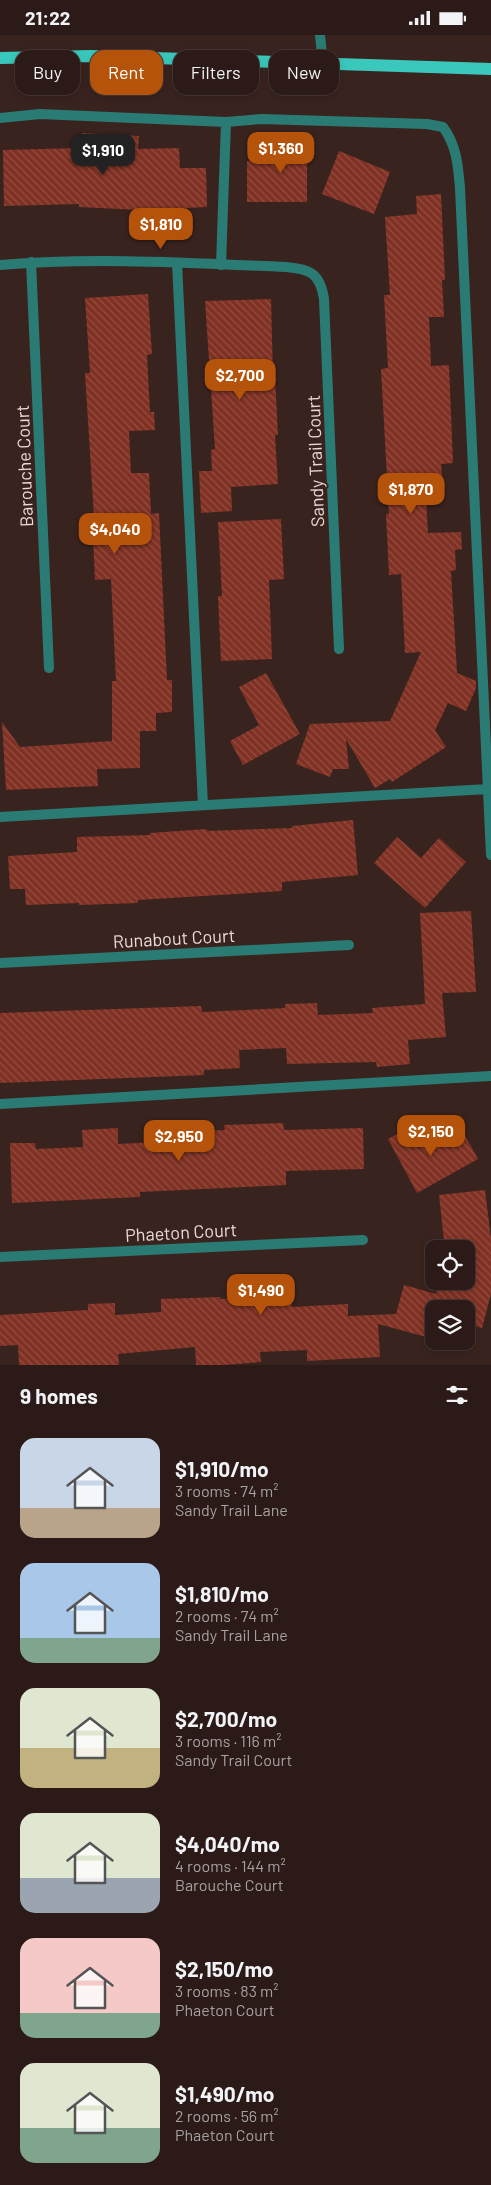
<!DOCTYPE html>
<html lang="en">
<head>
<meta charset="utf-8">
<style>
	:root { --surface:#2b1a17; --page:#372724; --text:#f1f3f6; --muted:#a6a1a1; --line:#473836; --accent:#b45309 }
	body { margin:0; font-family:Barlow,sans-serif; background:var(--page); color:var(--text); height:100vh; display:flex; flex-direction:column; font-size:19px; white-space:nowrap }
	* { box-sizing:border-box; margin:0 }
	p { font-size:16px; color:var(--muted) }
	.icon { flex:none; width:28px; height:28px; fill:none; stroke:currentColor; stroke-width:2; stroke-linecap:round; stroke-linejoin:round }
	.map { position:relative; height:1330px; overflow:hidden }
	.panel { display:flex; flex-direction:column; background:var(--surface); flex:1 }
	.panel>* { flex:none }
	.banner { position:absolute; left:15px; top:15px; width:461px; height:45px; display:flex; gap:10px }
	.tools { position:absolute; left:425px; top:1205px; display:grid; gap:10px }
	.tools a { display:grid; place-items:center; width:50px; height:50px; border-radius:10px; background:var(--surface); box-shadow:0 2px 8px #0003,0 0 0 1px var(--line); font-size:25px }
	.price { position:absolute; translate:-50% -42px; padding:0 11px; border-radius:10px; background:var(--accent); color:#fff; font-size:16px; line-height:32px; filter:drop-shadow(0 1px 2px #0008) }
	.price::after { content:''; position:absolute; left:50%; top:30px; width:15px; height:11px; margin-left:-8px; background:inherit; clip-path:polygon(0 0,100% 0,50% 100%) }
	.price.current { background:#222; color:#fff }
	ul { padding:0; list-style:none }
	li { display:flex; align-items:center; gap:15px; height:125px; padding:0 20px }
	li span { display:grid; place-items:center; flex:none; width:140px; height:100px; border-radius:15px; color:#555 }
	li>.icon { margin-inline-start:auto }
	span .icon { width:60px; height:60px; fill:#fffc; stroke-width:1 }
	li b { font-size:21px }
	h2 { display:flex; justify-content:space-between; align-items:center; height:60px; padding:0 20px; font-size:21px }
	.chip { padding:0 18px; border-radius:15px; background:var(--surface); box-shadow:0 2px 8px #0003,0 0 0 1px var(--line); font-size:18px; line-height:45px }
	.chip.current { background:var(--accent); color:#fff }
	.status { display:flex; justify-content:space-between; align-items:center; height:35px; padding:0 25px; background:var(--surface); direction:ltr }
	.status svg { height:14px; fill:currentColor }
	.map>svg:first-child { display:block }
</style>
</head>
<body>
<div class="status"><b>21:22</b><svg viewBox="0 0 49 12"><path d="M0 12V9h3v3zM5 12V6h3v6zM10 12V3h3v9zM15 12V0h3v12zM26 1h20v11H26zM47 4h2v5h-2z"/></svg></div>
<div class="map">
<svg width="491" height="1330" viewBox="0 0 491 1330">
	<defs>
		<pattern id="building-back-hatch" width="6" height="6" patternUnits="userSpaceOnUse" patternTransform="scale(1.25)"><rect width="6" height="6" fill="#803123"/><path d="M-1 5l2 2M0 0l6 6M5-1l2 2" fill="none" stroke="#924e42"/></pattern>
	</defs>
	<rect width="100%" height="100%" fill="#39231f"/>
	<path fill="url(#building-back-hatch)" d="M82 98 139 101 138 114 179 113 180 133H206L207 172 141 175 79 172V169L4 171 3 115 82 113Z
		M280 101H307V167H247V126H280Z
		M339 116 390 137 374 179 322 159Z
		M441 159 445 245H442L444 282H429L431 331 449 330 453 428 441 429 444 463 426 464 428 498 461 497 462 514 455 515 456 535 451 536 457 638 476 646V653L466 676 448 668 435 695 446 712 392 747 390 744 375 753 346 704 349 734H333L330 742 296 729 310 689 390 686 421 617 405 618 401 539 389 540 386 479H389L381 334 388 333 384 260H390L385 182 417 179 416 161Z
		M148 259 152 319 147 320 150 377H154L155 395 129 396 131 438H149L151 479 159 478 167 645H172V677L156 678V696H140V733L97 734 98 751 6 755 2 687 20 712 112 706V646H116L111 544 95 545 92 482H94L85 338H90L85 263Z
		M271 264 273 341H275L278 400H275L278 449 231 452 232 476 201 478 199 436H212L211 415 215 414 205 266Z
		M281 484 284 544 269 545 272 624 221 626 218 561H222L218 487Z
		M266 638 300 699 243 730 230 706 259 690 239 652Z
		M353 785 358 840 282 847V856L138 865V868L79 870V868L26 870 25 854H10L8 821 77 817V802L150 800V798L207 794V796L292 793V791Z
		M397 802 421 823 439 803 466 827 425 873 374 828Z
		M471 876 476 957 442 958 446 1002 408 1005 410 1029 377 1032 376 1027 287 1029 286 1013 239 1015 240 1033 204 1035V1040L0 1048V978L201 971 202 977 285 973V969L317 968 318 980 373 978 372 973 425 969 420 878Z
		M283 1088 284 1095 363 1093 364 1134 286 1136V1150L140 1157V1162L12 1168 10 1108H35L36 1114 83 1112 82 1095 118 1093V1109L158 1107V1098L225 1095 224 1090Z
		M416 1089 430 1115 463 1097 478 1124 417 1158 388 1104Z
		M485 1155 491 1204V1259L482 1293 466 1289V1274H434V1304L378 1289 380 1322 307 1326V1315L260 1317 261 1327 223 1330H196L195 1312 118 1319 119 1330H19L18 1310 0 1311V1280L88 1275V1269L115 1268V1280L161 1277V1264L220 1262V1264L292 1260V1272L348 1269V1281L396 1279 404 1250 436 1259 440 1246 466 1251V1214H445L439 1160Z"/>
	<g fill="none" stroke-linecap="round" stroke-linejoin="round">
		<path stroke="#2b7b75" stroke-width="10" d="M0 83 40 79 226 87
			M177 228 203 770
			M221 230 226 87 261 84 427 89 443 92C457 111 458 131 460 153L491 820
			M0 782 488 754
			M0 1069 491 1041"/>
		<path stroke="#2b7b75" stroke-width="10" d="M320 0 323 30
			M31 227 49 633
			M0 230C95 222 191 228 286 232 310 234 320 238 324 264L339 614
			M0 928 349 910
			M0 1222 363 1205"/>
		<path stroke="#3bc8bc" stroke-width="12" d="M0 23 91 21 491 34"/>
	</g>
	<g text-anchor="middle" dominant-baseline="central" stroke-width="4" stroke-linejoin="round" paint-order="stroke">
		<g font-size="18" fill="#eadad7" stroke="#39231f">
			<text transform="translate(315 426) rotate(-92)">Sandy Trail Court</text>
			<text transform="translate(24 431) rotate(-92)">Barouche Court</text>
			<text transform="translate(174 903) rotate(-3)">Runabout Court</text>
			<text transform="translate(181 1197) rotate(-3)">Phaeton Court</text>
		</g>
	</g>
</svg>
<div class="tools">
<a><svg class="icon" aria-label="locate" viewBox="0 0 24 24"><circle cx="12" cy="12" r="6"/><path d="M12 2v4M12 18v4M2 12h4M18 12h4"/></svg></a>
<a><svg class="icon" aria-label="layers" viewBox="0 0 24 24"><path d="M12 4l9 5-9 5-9-5zM3 14l9 5 9-5"/></svg></a>
</div>
<b class="price" style="left:281px;top:139px">$1,360</b>
<b class="price current" style="left:103px;top:141px">$1,910</b>
<b class="price" style="left:161px;top:215px">$1,810</b>
<b class="price" style="left:240px;top:366px">$2,700</b>
<b class="price" style="left:411px;top:480px">$1,870</b>
<b class="price" style="left:115px;top:520px">$4,040</b>
<b class="price" style="left:431px;top:1122px">$2,150</b>
<b class="price" style="left:179px;top:1127px">$2,950</b>
<b class="price" style="left:261px;top:1281px">$1,490</b>
<div class="banner">
<a class="chip">Buy</a>
<a class="chip current">Rent</a>
<a class="chip">Filters</a>
<a class="chip">New</a>
</div>
</div>
<section class="panel">
<h2>9 homes<svg class="icon" aria-label="filters" viewBox="0 0 24 24"><path d="M4 7h16M4 17h16"/><circle cx="9" cy="7" r="2"/><circle cx="15" cy="17" r="2"/></svg></h2>
<ul>
<li><span style="background:linear-gradient(#c9d6e8 70%,#b9a48a 0)"><svg class="icon" aria-label="home" viewBox="0 0 24 24"><path d="M3 11l9-7 9 7M6 9v11h12V9"/></svg></span><div><b>$1,910/mo</b><p>3 rooms · 74 m²</p><p>Sandy Trail Lane</p></div></li>
<li><span style="background:linear-gradient(#a9c7e8 75%,#7fa58c 0)"><svg class="icon" aria-label="home" viewBox="0 0 24 24"><path d="M3 11l9-7 9 7M6 9v11h12V9"/></svg></span><div><b>$1,810/mo</b><p>2 rooms · 74 m²</p><p>Sandy Trail Lane</p></div></li>
<li><span style="background:linear-gradient(#dfe7d0 60%,#c2b280 0)"><svg class="icon" aria-label="home" viewBox="0 0 24 24"><path d="M3 11l9-7 9 7M6 9v11h12V9"/></svg></span><div><b>$2,700/mo</b><p>3 rooms · 116 m²</p><p>Sandy Trail Court</p></div></li>
<li><span style="background:linear-gradient(#dfe7d0 65%,#9aa5b1 0)"><svg class="icon" aria-label="home" viewBox="0 0 24 24"><path d="M3 11l9-7 9 7M6 9v11h12V9"/></svg></span><div><b>$4,040/mo</b><p>4 rooms · 144 m²</p><p>Barouche Court</p></div></li>
<li><span style="background:linear-gradient(#f6c9c9 75%,#7fa58c 0)"><svg class="icon" aria-label="home" viewBox="0 0 24 24"><path d="M3 11l9-7 9 7M6 9v11h12V9"/></svg></span><div><b>$2,150/mo</b><p>3 rooms · 83 m²</p><p>Phaeton Court</p></div></li>
<li><span style="background:linear-gradient(#dfe7d0 65%,#7fa58c 0)"><svg class="icon" aria-label="home" viewBox="0 0 24 24"><path d="M3 11l9-7 9 7M6 9v11h12V9"/></svg></span><div><b>$1,490/mo</b><p>2 rooms · 56 m²</p><p>Phaeton Court</p></div></li>
</ul>
</section>
</body>
</html>
